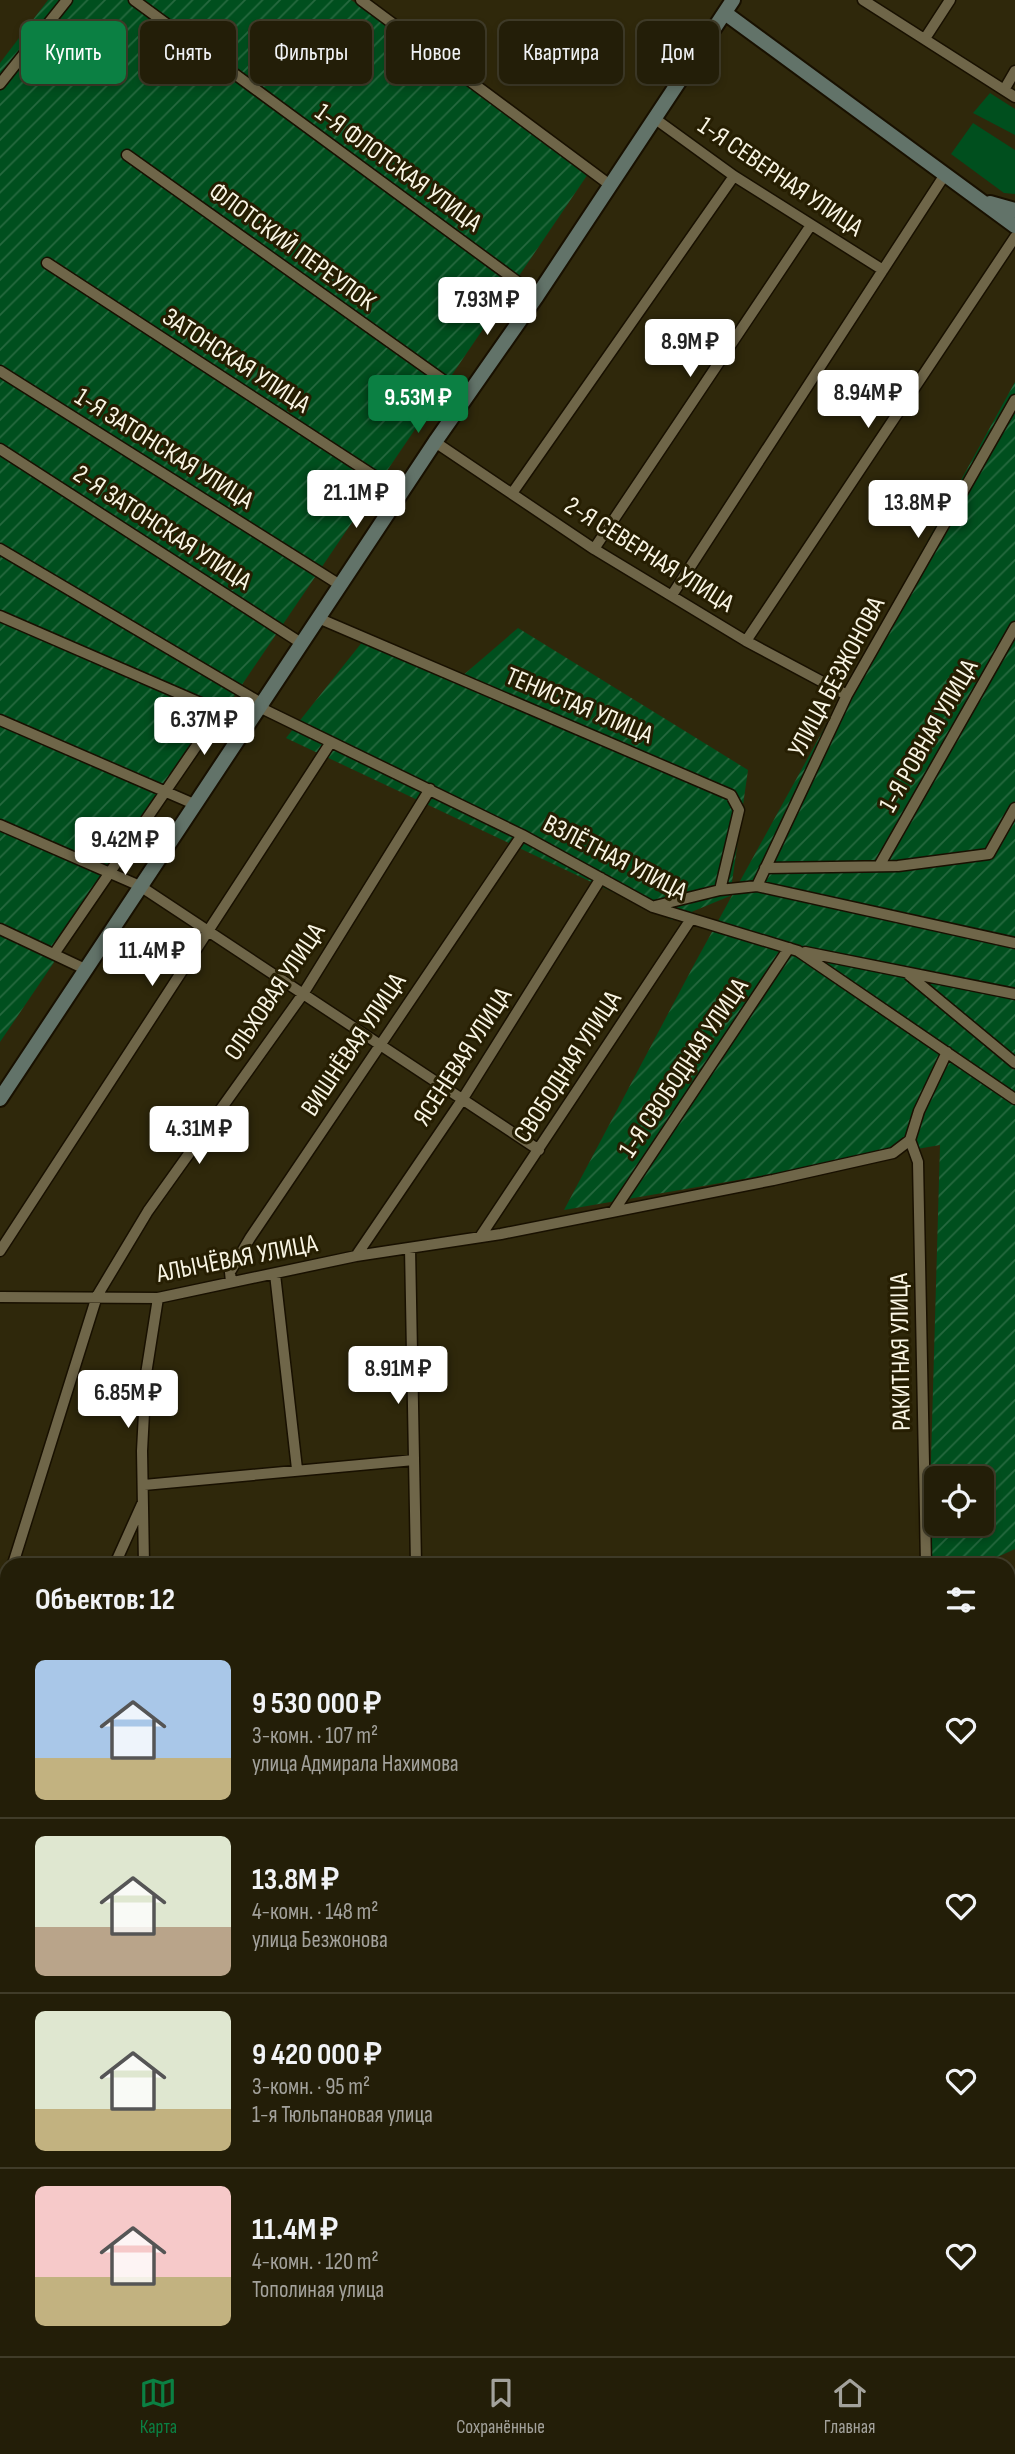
<!DOCTYPE html>
<html lang="ru">
<head>
<meta charset="utf-8">
<style>
	:root { --surface:#231e08; --page:#2f2b16; --text:#f1f3f6; --muted:#a3a29c; --line:#403c29; --accent:#0b8043 }
	body { margin:0; font-family:"Sofia Sans Condensed",sans-serif; background:var(--page); color:var(--text); height:100vh; display:flex; flex-direction:column; font-size:26px; white-space:nowrap }
	* { box-sizing:border-box; margin:0 }
	p { font-size:23px; color:var(--muted) }
	.icon { flex:none; width:38px; height:38px; fill:none; stroke:currentColor; stroke-width:2; stroke-linecap:round; stroke-linejoin:round }
	.map { position:relative; flex:1; overflow:hidden }
	.panel { position:absolute; left:0px; top:1558px; width:1015px; height:800px; display:flex; flex-direction:column; background:var(--surface); border-radius:21px 21px 0 0; box-shadow:0 4px 10px #0003,0 0 0 2px var(--line) }
	.panel>* { flex:none }
	.guide { position:absolute; left:21px; top:21px; width:973px; height:63px; display:flex; gap:14px }
	.fabs { position:absolute; left:924px; top:1466px; display:grid; gap:14px }
	.fabs a { display:grid; place-items:center; width:70px; height:70px; border-radius:10px; background:var(--surface); box-shadow:0 4px 10px #0003,0 0 0 2px var(--line); font-size:35px }
	.price { position:absolute; translate:-50% -60px; padding:0 16px; border-radius:7px; background:#fff; color:#222; font-size:23px; line-height:46px; filter:drop-shadow(0 2px 4px #0008) }
	.price::after { content:''; position:absolute; left:50%; top:42px; width:21px; height:16px; margin-left:-10px; background:inherit; clip-path:polygon(0 0,100% 0,50% 100%) }
	.price.on { background:var(--accent); color:#fff }
	ul { padding:0; list-style:none }
	li { display:flex; align-items:center; gap:21px; height:175px; padding:0 35px }
	li+li { border-top:2px solid var(--line) }
	li span { display:grid; place-items:center; flex:none; width:196px; height:140px; border-radius:10px; color:#555 }
	li>.icon { margin-inline-start:auto }
	span .icon { width:84px; height:84px; fill:#fffc; stroke-width:1 }
	li b { font-size:30px }
	h2 { display:flex; justify-content:space-between; align-items:center; height:84px; padding:0 35px; font-size:30px }
	.tag { padding:0 24px; border-radius:10px; background:var(--surface); box-shadow:0 4px 10px #0003,0 0 0 2px var(--line); font-size:24px; line-height:63px }
	.tag.on { background:var(--accent); color:#fff }
	.menu { display:flex; justify-content:space-around; align-items:center; height:98px; border-top:2px solid var(--line); background:var(--surface); font-size:19px; color:var(--muted) }
	.menu a { display:grid; justify-items:center; gap:4px }
	.menu .on { color:var(--accent) }
	.map>svg:first-child { display:block }
</style>
</head>
<body>
<div class="map">
<svg width="1015" height="2356" viewBox="0 0 1015 2356">
	<defs>
		<pattern id="grass-tufts" width="24" height="20" patternUnits="userSpaceOnUse" patternTransform="scale(1.75)"><rect width="24" height="20" fill="#004f1e"/><path d="M3 7l-1-3M5 7V3M7 7l1-3M15 17l-1-3M17 17v-4M19 17l1-3" fill="none" stroke="#26693f"/></pattern>
		<pattern id="garden-furrows" width="10" height="10" patternUnits="userSpaceOnUse" patternTransform="scale(1.75)"><rect width="10" height="10" fill="#004f1e"/><path d="M-1 1l2-2M0 10L10 0M9 11l2-2" fill="none" stroke="#26693f"/></pattern>
	</defs>
	<rect width="100%" height="100%" fill="#2f280b"/>
	<path fill="url(#grass-tufts)" d="M1015 1574V2147L1008 2144V1578Z"/>
	<path fill="#004f1e" d="M990 93 1015 109V135L973 113Z
		M973 123 1015 150V194L1004 193 951 154Z"/>
	<path fill="url(#garden-furrows)" fill-rule="evenodd" d="M48 0H351L417 43 588 174 0 1042V63Z
		M1015 382V1549L982 1564H928L940 1145 564 1210 696 961ZM936 1479H982V1524H936Z
		M518 628 748 770 730 896 672 920 286 738 363 641 454 683Z"/>
	<g fill="none" stroke-linecap="round" stroke-linejoin="round">
		<g stroke="#181000" stroke-width="13">
			<path id="street" d="M134 0 537 296
				M361 0 610 185
				M863 0 1015 97
				M926 37 950 0
				M0 84 67 0
				M1004 90 1015 71
				M654 118 734 176 883 270
				M127 155 467 397
				M47 263 402 494
				M0 371 340 585
				M435 442 594 549 746 641 847 695
				M0 449 301 643
				M513 492 734 176
				M0 549 261 703
				M594 549 811 225
				M672 595 944 176
				M0 616 210 707 215 719 54 954
				M318 618 731 795 739 810 720 890
				M746 641 1015 237
				M259 707 522 835 653 907 798 951 1015 1099
				M0 720 194 804
				M0 825 140 886 539 1150
				M879 866 1015 627
				M765 868 898 866 989 854 1015 808
				M757 886 1015 943
				M655 906 720 890 757 886 847 695 1015 400
				M0 929 85 969
				M805 952 1015 994
				M909 975 1015 1063
				M910 1140 918 1162 926 1564
				M613 1212 789 948
				M480 1237 691 919
				M410 1248 416 1564
				M0 1251 331 742
				M356 1256 462 1100 601 878
				M275 1274 297 1469
				M231 1282 230 1272 250 1238 522 835
				M0 1297 158 1298 356 1256 501 1234 773 1180 893 1153 910 1140 919 1111 947 1052
				M144 1485 414 1460
				M13 1564 97 1296 148 1211 303 994 430 789
				M115 1564 142 1504
				M144 1564 142 1451 146 1374 158 1298
				M0 1605 7 1583
				M0 1750 7 1751
				M0 1936 7 1914
				M0 2101 7 2100
				M1008 2156 1015 2159
				M0 2173H7
				M1010 2242 1015 2256
				M0 2295H7
				M567 2350 568 2356
				M650 2350V2356
				M733 2350V2356
				M813 2350 814 2356
				M878 2350 879 2356
				M929 2350V2356
				M941 2350 945 2356
				M276 2356V2350"/>
		</g>
		<g stroke="#181000" stroke-width="18">
			<path id="secondary" d="M725 13 1015 226
				M990 203 1015 210
				M0 1099 435 442 537 296 733 0"/>
		</g>
		<use href="#street" stroke="#6f6649" stroke-width="10"/>
		<use href="#secondary" stroke="#627369" stroke-width="14"/>
	</g>
	<g text-anchor="middle" dominant-baseline="central" stroke-width="6" stroke-linejoin="round" paint-order="stroke">
		<g font-size="26" fill="#f9f5e4" stroke="#261e02">
			<text transform="translate(398 168) rotate(36)">1-Я ФЛОТСКАЯ УЛИЦА</text>
			<text transform="translate(780 177) rotate(34)">1-Я СЕВЕРНАЯ УЛИЦА</text>
			<text transform="translate(292 247) rotate(36)">ФЛОТСКИЙ ПЕРЕУЛОК</text>
			<text transform="translate(236 361) rotate(33)">ЗАТОНСКАЯ УЛИЦА</text>
			<text transform="translate(164 449) rotate(32)">1-Я ЗАТОНСКАЯ УЛИЦА</text>
			<text transform="translate(162 528) rotate(33)">2-Я ЗАТОНСКАЯ УЛИЦА</text>
			<text transform="translate(649 555) rotate(32)">2-Я СЕВЕРНАЯ УЛИЦА</text>
			<text transform="translate(837 677) rotate(-62)">УЛИЦА БЕЗЖОНОВА</text>
			<text transform="translate(579 706) rotate(23)">ТЕНИСТАЯ УЛИЦА</text>
			<text transform="translate(929 736) rotate(-60)">1-Я РОВНАЯ УЛИЦА</text>
			<text transform="translate(615 858) rotate(27)">ВЗЛЁТНАЯ УЛИЦА</text>
			<text transform="translate(275 992) rotate(-56)">ОЛЬХОВАЯ УЛИЦА</text>
			<text transform="translate(354 1045) rotate(-56)">ВИШНЁВАЯ УЛИЦА</text>
			<text transform="translate(463 1057) rotate(-57)">ЯСЕНЕВАЯ УЛИЦА</text>
			<text transform="translate(568 1067) rotate(-57)">СВОБОДНАЯ УЛИЦА</text>
			<text transform="translate(684 1068) rotate(-56)">1-Я СВОБОДНАЯ УЛИЦА</text>
			<text transform="translate(237 1259) rotate(-11)">АЛЫЧЁВАЯ УЛИЦА</text>
			<text transform="translate(901 1352) rotate(-91)">РАКИТНАЯ УЛИЦА</text>
		</g>
	</g>
</svg>
<div class="fabs">
<a><svg class="icon" aria-label="locate" viewBox="0 0 24 24"><circle cx="12" cy="12" r="6"/><path d="M12 2v4M12 18v4M2 12h4M18 12h4"/></svg></a>
</div>
<b class="price" style="left:487px;top:337px">7.93M ₽</b>
<b class="price" style="left:690px;top:379px">8.9M ₽</b>
<b class="price" style="left:868px;top:430px">8.94M ₽</b>
<b class="price on" style="left:418px;top:435px">9.53M ₽</b>
<b class="price" style="left:356px;top:530px">21.1M ₽</b>
<b class="price" style="left:918px;top:540px">13.8M ₽</b>
<b class="price" style="left:204px;top:757px">6.37M ₽</b>
<b class="price" style="left:125px;top:877px">9.42M ₽</b>
<b class="price" style="left:152px;top:988px">11.4M ₽</b>
<b class="price" style="left:199px;top:1166px">4.31M ₽</b>
<b class="price" style="left:398px;top:1406px">8.91M ₽</b>
<b class="price" style="left:128px;top:1430px">6.85M ₽</b>
<div class="guide">
<a class="tag on">Купить</a>
<a class="tag">Снять</a>
<a class="tag">Фильтры</a>
<a class="tag">Новое</a>
<a class="tag">Квартира</a>
<a class="tag">Дом</a>
</div>
<section class="panel">
<h2>Объектов: 12<svg class="icon" aria-label="filters" viewBox="0 0 24 24"><path d="M4 7h16M4 17h16"/><circle cx="9" cy="7" r="2"/><circle cx="15" cy="17" r="2"/></svg></h2>
<ul>
<li><span style="background:linear-gradient(#a9c7e8 70%,#c2b280 0)"><svg class="icon" aria-label="home" viewBox="0 0 24 24"><path d="M3 11l9-7 9 7M6 9v11h12V9"/></svg></span><div><b>9 530 000 ₽</b><p>3-комн. · 107 m²</p><p>улица Адмирала Нахимова</p></div><svg class="icon" aria-label="heart" viewBox="0 0 24 24"><path d="M12 20l-8-8c-3-5 5-10 8-4 3-6 11-1 8 4z"/></svg></li>
<li><span style="background:linear-gradient(#dfe7d0 65%,#b9a48a 0)"><svg class="icon" aria-label="home" viewBox="0 0 24 24"><path d="M3 11l9-7 9 7M6 9v11h12V9"/></svg></span><div><b>13.8M ₽</b><p>4-комн. · 148 m²</p><p>улица Безжонова</p></div><svg class="icon" aria-label="heart" viewBox="0 0 24 24"><path d="M12 20l-8-8c-3-5 5-10 8-4 3-6 11-1 8 4z"/></svg></li>
<li><span style="background:linear-gradient(#dfe7d0 70%,#c2b280 0)"><svg class="icon" aria-label="home" viewBox="0 0 24 24"><path d="M3 11l9-7 9 7M6 9v11h12V9"/></svg></span><div><b>9 420 000 ₽</b><p>3-комн. · 95 m²</p><p>1-я Тюльпановая улица</p></div><svg class="icon" aria-label="heart" viewBox="0 0 24 24"><path d="M12 20l-8-8c-3-5 5-10 8-4 3-6 11-1 8 4z"/></svg></li>
<li><span style="background:linear-gradient(#f6c9c9 65%,#c2b280 0)"><svg class="icon" aria-label="home" viewBox="0 0 24 24"><path d="M3 11l9-7 9 7M6 9v11h12V9"/></svg></span><div><b>11.4M ₽</b><p>4-комн. · 120 m²</p><p>Тополиная улица</p></div><svg class="icon" aria-label="heart" viewBox="0 0 24 24"><path d="M12 20l-8-8c-3-5 5-10 8-4 3-6 11-1 8 4z"/></svg></li>
</ul>
</section>
</div>
<nav class="menu">
<a class="on"><svg class="icon" aria-label="map" viewBox="0 0 24 24"><path d="M3 6l6-2 6 2 6-2v14l-6 2-6-2-6 2zM9 4v14M15 6v14"/></svg>Карта</a>
<a><svg class="icon" aria-label="saved" viewBox="0 0 24 24"><path d="M7 4h10v16l-5-4-5 4z"/></svg>Сохранённые</a>
<a><svg class="icon" aria-label="home" viewBox="0 0 24 24"><path d="M3 11l9-7 9 7M6 9v11h12V9"/></svg>Главная</a>
</nav>
</body>
</html>
